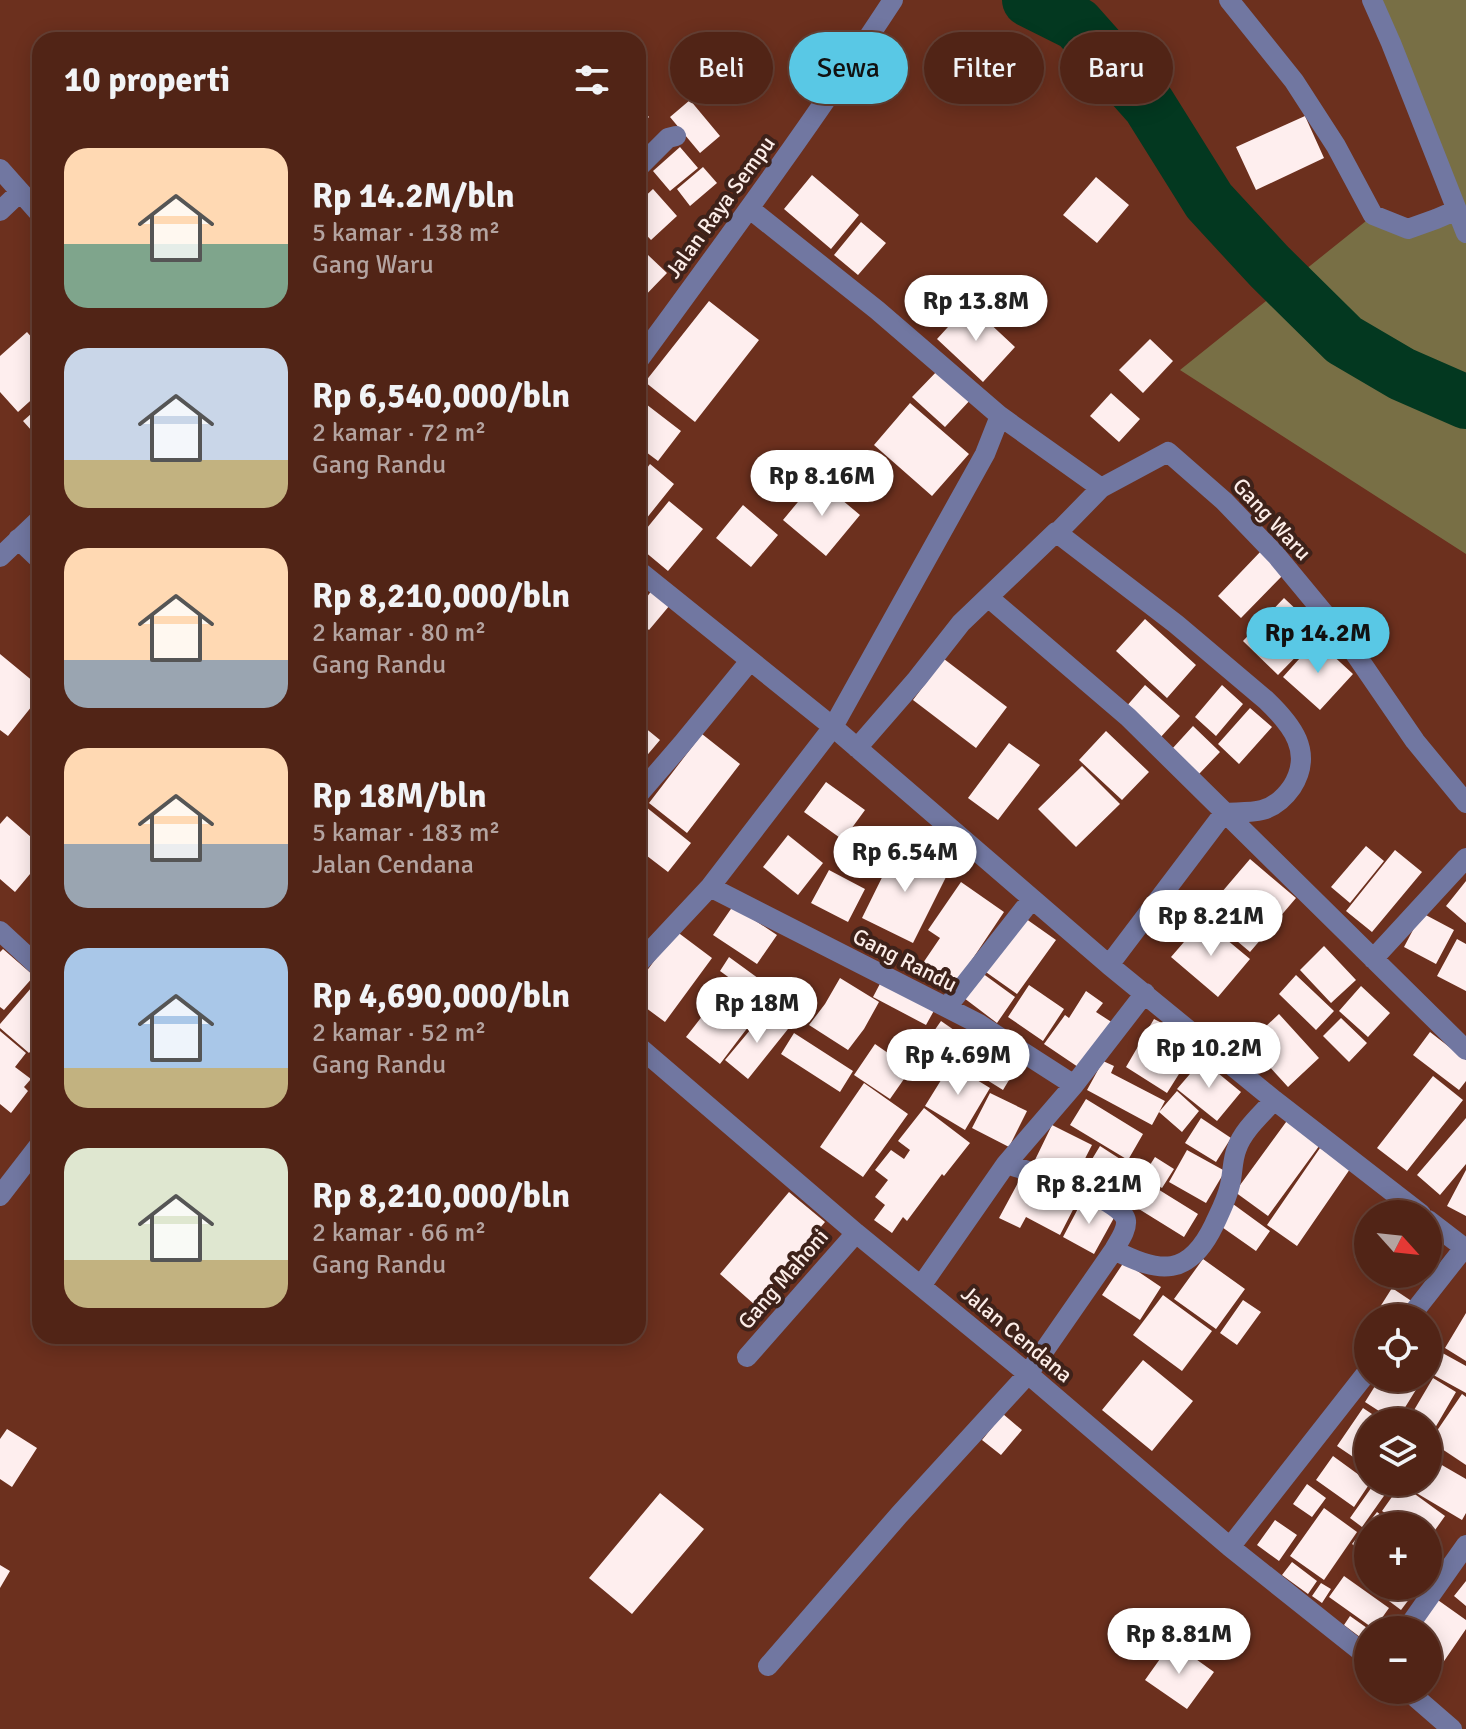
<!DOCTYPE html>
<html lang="id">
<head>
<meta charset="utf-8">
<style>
	:root { --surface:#512416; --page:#572c1f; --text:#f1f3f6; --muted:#b4a4a1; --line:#674135; --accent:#59c8e5 }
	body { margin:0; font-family:Signika,sans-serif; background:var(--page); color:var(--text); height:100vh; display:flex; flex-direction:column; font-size:30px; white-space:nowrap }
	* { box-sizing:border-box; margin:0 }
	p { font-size:26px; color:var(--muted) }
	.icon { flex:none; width:44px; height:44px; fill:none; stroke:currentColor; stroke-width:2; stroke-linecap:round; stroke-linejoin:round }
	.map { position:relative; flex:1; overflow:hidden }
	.sheet { position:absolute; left:32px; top:32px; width:614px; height:1312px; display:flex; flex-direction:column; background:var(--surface); border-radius:24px; box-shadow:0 4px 20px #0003,0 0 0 2px var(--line) }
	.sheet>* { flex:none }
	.guide { position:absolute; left:670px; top:32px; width:676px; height:72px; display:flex; gap:16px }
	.needle { width:52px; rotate:117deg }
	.buttons { position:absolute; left:1354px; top:1200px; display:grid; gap:16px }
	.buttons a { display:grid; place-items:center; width:88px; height:88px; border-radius:50%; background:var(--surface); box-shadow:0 4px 20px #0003,0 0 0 2px var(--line); font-size:40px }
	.price { position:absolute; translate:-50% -68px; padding:0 18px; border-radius:28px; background:#fff; color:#222; font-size:26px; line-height:52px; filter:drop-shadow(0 2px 4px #0008) }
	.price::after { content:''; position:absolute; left:50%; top:48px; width:24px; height:18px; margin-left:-12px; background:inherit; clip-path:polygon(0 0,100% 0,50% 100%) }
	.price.active { background:var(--accent); color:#111 }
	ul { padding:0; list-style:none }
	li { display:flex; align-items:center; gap:24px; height:200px; padding:0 32px }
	li span { display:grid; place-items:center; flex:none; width:224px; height:160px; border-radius:24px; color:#555 }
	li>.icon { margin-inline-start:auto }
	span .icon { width:96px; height:96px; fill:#fffc; stroke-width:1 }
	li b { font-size:34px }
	h2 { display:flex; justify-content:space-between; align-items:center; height:96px; padding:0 32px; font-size:34px }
	.tag { padding:0 28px; border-radius:36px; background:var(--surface); box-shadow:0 4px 20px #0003,0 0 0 2px var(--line); font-size:28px; line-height:72px }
	.tag.active { background:var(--accent); color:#111 }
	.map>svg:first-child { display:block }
</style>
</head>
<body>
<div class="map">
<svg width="1466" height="1729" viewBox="0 0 1466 1729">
	<rect width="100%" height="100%" fill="#6c301e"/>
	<path fill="#786f45" d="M1380 0H1466V554L1180 370 1371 217 1409 232 1465 210Z"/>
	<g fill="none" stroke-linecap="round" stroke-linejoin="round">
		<path stroke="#033820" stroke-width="54" d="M1029 0 1077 24 1149 105 1209 201 1269 266 1344 340 1402 374 1466 402"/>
	</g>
	<path fill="#feeeee" d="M690 100 720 136 700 153 670 117Z
		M638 105 649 117 638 127Z
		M1305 116 1324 158 1256 190 1236 147Z
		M680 147 698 168 670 191 653 171Z
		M703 167 717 183 690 206 677 189Z
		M812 175 859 215 831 249 784 209Z
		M1096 177 1129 205 1097 243 1063 215Z
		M653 189 677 216 651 240 638 226V203Z
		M861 222 886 243 858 275 834 255Z
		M648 255 667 273 638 303V265Z
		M709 301 759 340 695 422 645 382Z
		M969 304 1015 347 983 382 937 339Z
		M27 332 40 347V392L18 412 0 392V356Z
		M1150 339 1173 361 1143 393 1119 370Z
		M941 367 973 397 945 427 912 397Z
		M1111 393 1140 419 1119 442 1090 416Z
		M642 401 681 431 658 461 638 446V406Z
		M910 403 969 454 932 496 874 445Z
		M40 406V440L23 421Z
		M650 464 674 484 638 529V480Z
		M817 479 860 515 826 556 783 520Z
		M669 501 703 529 668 571 638 546V539Z
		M743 505 778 535 751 567 716 538Z
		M1262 550 1285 573 1241 618 1218 596Z
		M652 590 670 605 649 630 638 621V596L644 601Z
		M1284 598 1320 632 1278 675 1243 641Z
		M1145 619 1196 665 1167 698 1116 651Z
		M1316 640 1353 674 1320 710 1283 677Z
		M0 654 40 687V696L8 736 0 730Z
		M944 659 1007 707 976 748 913 700Z
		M1145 685 1180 716 1159 739 1125 708Z
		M1222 685 1243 704 1216 736 1195 717Z
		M1250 708 1272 727 1239 764 1218 744Z
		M638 722 660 740 638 766Z
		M1193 726 1220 752 1199 774 1172 749Z
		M1106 731 1149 772 1122 800 1079 760Z
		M702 734 740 764 687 833 649 803Z
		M1009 743 1040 765 998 820 968 798Z
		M1082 766 1120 804 1076 847 1038 809Z
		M826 782 865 810 843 840 804 812Z
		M641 803 691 843 668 872 638 849V807Z
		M7 816 40 845V862L15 892 0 879V824Z
		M788 835 823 863 798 895 763 867Z
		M898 845 949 871 913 943 862 918Z
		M1366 846 1384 861 1350 903 1331 887Z
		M1395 850 1422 872 1372 932 1346 911Z
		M1250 859 1296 898 1250 952 1204 913Z
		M829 870 865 889 848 922 811 903Z
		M1466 881V923L1446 906Z
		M961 882 1004 912 955 985 923 963 940 938 928 930Z
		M733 906 777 935 757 964 713 935Z
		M1422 913 1454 930 1436 964 1404 947Z
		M1022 916 1056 940 1017 994 983 970Z
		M1203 920 1250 959 1218 997 1171 957Z
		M676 931 712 958 665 1022 638 1002V983Z
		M1457 939 1466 944V991L1437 976Z
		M1324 946 1356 980 1331 1003 1300 970Z
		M3 949 34 976 4 1010 0 1007V952Z
		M729 957 795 1005 785 1019 743 988 764 1006 720 1064 686 1037 731 979 720 971Z
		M982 973 1015 997 997 1023 964 998Z
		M1296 975 1334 1011 1316 1030 1279 994Z
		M840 978 879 1002 864 1029 848 1050 809 1025 825 1004Z
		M883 978 936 1007 926 1025 873 997Z
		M38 980 40 982V1040L29 1053 0 1028V1024Z
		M1029 985 1064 1009 1043 1041 1008 1017Z
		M1361 986 1390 1013 1368 1037 1339 1011Z
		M1086 991 1103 1003 1096 1012 1113 1023 1081 1069 1044 1044 1065 1015 1069 1018Z
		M766 1011 788 1029 748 1079 725 1060Z
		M1279 1014 1319 1058 1288 1087 1248 1043Z
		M1341 1018 1367 1043 1349 1062 1323 1036Z
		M1154 1019 1199 1042 1167 1093 1126 1067Z
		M941 1021 964 1037 935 1080 911 1064Z
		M0 1031 26 1053 15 1067 31 1079 24 1087 28 1091 11 1113 0 1104Z
		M1430 1032 1466 1060V1081L1459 1090 1413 1055Z
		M794 1033 853 1071 840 1092 781 1054Z
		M967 1040 1015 1070 1003 1090 955 1060Z
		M875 1044 911 1069 890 1099 854 1075Z
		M1202 1060 1241 1092 1217 1121 1177 1089Z
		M1103 1061 1114 1066 1111 1073 1165 1101 1152 1125 1087 1090Z
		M951 1064 990 1088 965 1130 925 1106Z
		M1433 1076 1463 1100 1407 1171 1377 1148Z
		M864 1083 908 1114 863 1177 820 1147Z
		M1177 1091 1199 1111 1182 1132 1159 1112Z
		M990 1093 1027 1111 1009 1147 972 1128Z
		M1086 1099 1143 1134 1128 1160 1070 1125Z
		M924 1108 970 1143 944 1176 942 1174 907 1221 903 1217 892 1233 874 1220 885 1205 875 1197 888 1180 875 1170 891 1150 904 1159 910 1150 898 1141Z
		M1201 1118 1231 1138 1216 1162 1185 1143Z
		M1289 1118 1322 1142 1268 1216 1235 1192Z
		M1466 1118V1164L1440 1195 1417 1175Z
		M1052 1125 1092 1145 1073 1182 1034 1162Z
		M1100 1146 1134 1168 1115 1200 1080 1179Z
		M1320 1148 1350 1169 1297 1246 1267 1225Z
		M1187 1150 1225 1171 1206 1203 1169 1182Z
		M1155 1157 1174 1169 1162 1188 1143 1176Z
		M1466 1170V1216L1447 1206Z
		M1046 1180 1079 1198 1060 1235 1026 1217 1020 1228 999 1218 1019 1181 1040 1193Z
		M1148 1183 1198 1214 1184 1237 1134 1206Z
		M789 1192 825 1222 755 1305 720 1274Z
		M1083 1199 1115 1216 1094 1254 1063 1237Z
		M1233 1204 1270 1231 1256 1251 1219 1225Z
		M1368 1236V1266L1354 1257Z
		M1203 1259 1245 1289 1216 1329 1174 1299Z
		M1124 1262 1161 1287 1140 1320 1102 1295Z
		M1392 1288 1413 1302 1403 1318H1373Z
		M1163 1295 1212 1331 1182 1371 1133 1335Z
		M1243 1300 1261 1312 1237 1345 1220 1333Z
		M1466 1313V1361L1445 1348Z
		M1428 1345 1466 1366V1393L1428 1372Z
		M1143 1360 1193 1401 1152 1451 1102 1410Z
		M1380 1378H1419L1422 1380 1396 1422 1365 1402Z
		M1433 1378 1456 1392 1428 1440V1422H1407Z
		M1462 1394 1466 1397V1465L1430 1441Z
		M1363 1408 1384 1422H1368V1467L1337 1446Z
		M1003 1414 1022 1430 1001 1455 982 1440Z
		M7 1429 37 1448 12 1487 0 1479V1439Z
		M1333 1456 1370 1483 1354 1507 1316 1480Z
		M1428 1457 1466 1479V1513L1462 1520 1408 1488 1412 1482H1428Z
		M1375 1482H1398L1391 1493Z
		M1307 1484 1326 1498 1312 1517 1293 1504Z
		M1374 1484 1386 1493 1362 1527 1350 1518Z
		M1401 1484 1445 1516 1428 1540V1526H1404L1382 1511Z
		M660 1493 704 1529 632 1614 589 1578Z
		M1324 1508 1357 1532 1324 1580 1290 1556Z
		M1377 1512 1395 1526H1368V1556L1352 1544Z
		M1275 1520 1297 1535 1279 1561 1257 1545Z
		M1428 1549 1440 1558 1428 1573Z
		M1292 1562 1317 1581 1308 1594 1282 1575Z
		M0 1565 10 1571 0 1588Z
		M1344 1576 1389 1608 1374 1629 1329 1597Z
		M1466 1581V1606L1454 1596Z
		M1321 1583 1331 1589 1322 1603 1312 1596Z
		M1369 1586H1419L1401 1610Z
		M1435 1598 1466 1620V1629L1440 1667 1428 1659V1630H1413Z
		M1350 1616 1367 1628 1360 1637 1344 1625Z
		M1172 1642 1214 1672 1187 1709 1145 1680Z"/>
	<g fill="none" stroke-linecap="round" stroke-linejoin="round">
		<path stroke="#7177a1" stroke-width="20" d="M1229 0 1294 81 1336 146 1373 215 1408 229 1436 219 1457 210
			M1372 0 1391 43 1466 233
			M638 168 668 138 676 136
			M0 169 40 214
			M750 209 877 310 1000 416 1101 488
			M0 211 20 192
			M638 361C725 242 812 124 893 0
			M1056 532 1176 624 1266 700C1292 725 1314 752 1292 787 1285 797 1274 807 1262 810 1251 813 1236 812 1224 813L1109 965
			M18 539 40 560
			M0 557 40 519
			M638 570 833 727 1109 965 1274 1100 1421 1214
			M988 597 1128 717 1466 1050
			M857 748 917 679 961 623 1056 532 1059 531 1101 488 1168 452 1224 501 1276 555 1343 636 1415 741 1466 803
			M638 795 682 744 750 661
			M710 887 979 1024 1074 1085
			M0 931 40 968
			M1373 959 1466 858
			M638 964 710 887 833 727 985 454 1000 416
			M947 1007 1032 899
			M638 1046 856 1233 1028 1374 1230 1547 1368 1657
			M0 1196 40 1144
			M1428 1220 1466 1249
			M1114 1250C1160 1274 1189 1277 1214 1225 1220 1212 1227 1199 1230 1185 1233 1173 1232 1160 1237 1148 1243 1130 1262 1114 1274 1100
			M921 1286 1006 1164 1074 1085 1145 993
			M1409 1318 1464 1248
			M747 1357 856 1233
			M1230 1547 1368 1371
			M1406 1630 1466 1545
			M768 1666 899 1515 1028 1374 1114 1250C1118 1242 1127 1231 1126 1221 1124 1198 1027 1171 1006 1164
			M1407 1690 1452 1729"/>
	</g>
	<g text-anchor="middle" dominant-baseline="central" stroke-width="8" stroke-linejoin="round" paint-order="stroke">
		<g font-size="22" fill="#fcede8" stroke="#3e221a">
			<text transform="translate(720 207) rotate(-54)">Jalan Raya Sempu</text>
			<text transform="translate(1272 519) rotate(47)">Gang Waru</text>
			<text transform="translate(905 960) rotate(27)">Gang Randu</text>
			<text transform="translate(783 1279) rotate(-49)">Gang Mahoni</text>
			<text transform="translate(1017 1334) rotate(40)">Jalan Cendana</text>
		</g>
	</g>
</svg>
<div class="buttons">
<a><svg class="needle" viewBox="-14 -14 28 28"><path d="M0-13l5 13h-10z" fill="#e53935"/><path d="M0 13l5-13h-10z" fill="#b4a4a1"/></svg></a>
<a><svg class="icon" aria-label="locate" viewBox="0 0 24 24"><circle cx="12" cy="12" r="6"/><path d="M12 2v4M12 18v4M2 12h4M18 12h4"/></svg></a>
<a><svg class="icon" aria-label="layers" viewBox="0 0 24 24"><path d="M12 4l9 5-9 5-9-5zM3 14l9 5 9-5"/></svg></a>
<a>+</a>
<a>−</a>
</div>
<b class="price" style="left:976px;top:343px">Rp 13.8M</b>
<b class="price" style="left:822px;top:518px">Rp 8.16M</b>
<b class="price active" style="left:1318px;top:675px">Rp 14.2M</b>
<b class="price" style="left:905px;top:894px">Rp 6.54M</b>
<b class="price" style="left:1211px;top:958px">Rp 8.21M</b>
<b class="price" style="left:757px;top:1045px">Rp 18M</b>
<b class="price" style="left:1209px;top:1090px">Rp 10.2M</b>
<b class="price" style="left:958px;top:1097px">Rp 4.69M</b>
<b class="price" style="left:1089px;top:1226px">Rp 8.21M</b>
<b class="price" style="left:1179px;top:1676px">Rp 8.81M</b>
<div class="guide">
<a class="tag">Beli</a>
<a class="tag active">Sewa</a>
<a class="tag">Filter</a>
<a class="tag">Baru</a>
</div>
<section class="sheet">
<h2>10 properti<svg class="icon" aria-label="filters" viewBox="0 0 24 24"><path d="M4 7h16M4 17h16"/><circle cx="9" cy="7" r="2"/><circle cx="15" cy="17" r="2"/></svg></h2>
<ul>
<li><span style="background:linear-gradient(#ffd9b3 60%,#7fa58c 0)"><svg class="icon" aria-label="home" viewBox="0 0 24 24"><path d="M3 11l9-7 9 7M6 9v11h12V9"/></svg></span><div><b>Rp 14.2M/bln</b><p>5 kamar · 138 m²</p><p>Gang Waru</p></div></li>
<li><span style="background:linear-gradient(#c9d6e8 70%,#c2b280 0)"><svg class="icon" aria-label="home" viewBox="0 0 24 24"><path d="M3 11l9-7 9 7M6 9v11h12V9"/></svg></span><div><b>Rp 6,540,000/bln</b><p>2 kamar · 72 m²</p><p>Gang Randu</p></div></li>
<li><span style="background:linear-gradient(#ffd9b3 70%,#9aa5b1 0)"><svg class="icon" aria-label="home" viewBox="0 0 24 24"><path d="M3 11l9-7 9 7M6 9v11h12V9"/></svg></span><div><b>Rp 8,210,000/bln</b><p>2 kamar · 80 m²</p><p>Gang Randu</p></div></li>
<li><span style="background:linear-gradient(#ffd9b3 60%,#9aa5b1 0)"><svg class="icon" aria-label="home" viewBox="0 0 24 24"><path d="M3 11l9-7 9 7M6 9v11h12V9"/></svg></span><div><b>Rp 18M/bln</b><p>5 kamar · 183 m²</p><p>Jalan Cendana</p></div></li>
<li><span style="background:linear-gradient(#a9c7e8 75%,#c2b280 0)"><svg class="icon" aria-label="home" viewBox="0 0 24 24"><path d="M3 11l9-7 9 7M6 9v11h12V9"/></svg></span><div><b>Rp 4,690,000/bln</b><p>2 kamar · 52 m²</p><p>Gang Randu</p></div></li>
<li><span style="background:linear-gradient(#dfe7d0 70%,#c2b280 0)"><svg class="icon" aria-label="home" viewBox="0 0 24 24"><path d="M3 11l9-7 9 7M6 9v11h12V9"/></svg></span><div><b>Rp 8,210,000/bln</b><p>2 kamar · 66 m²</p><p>Gang Randu</p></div></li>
</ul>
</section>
</div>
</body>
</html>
